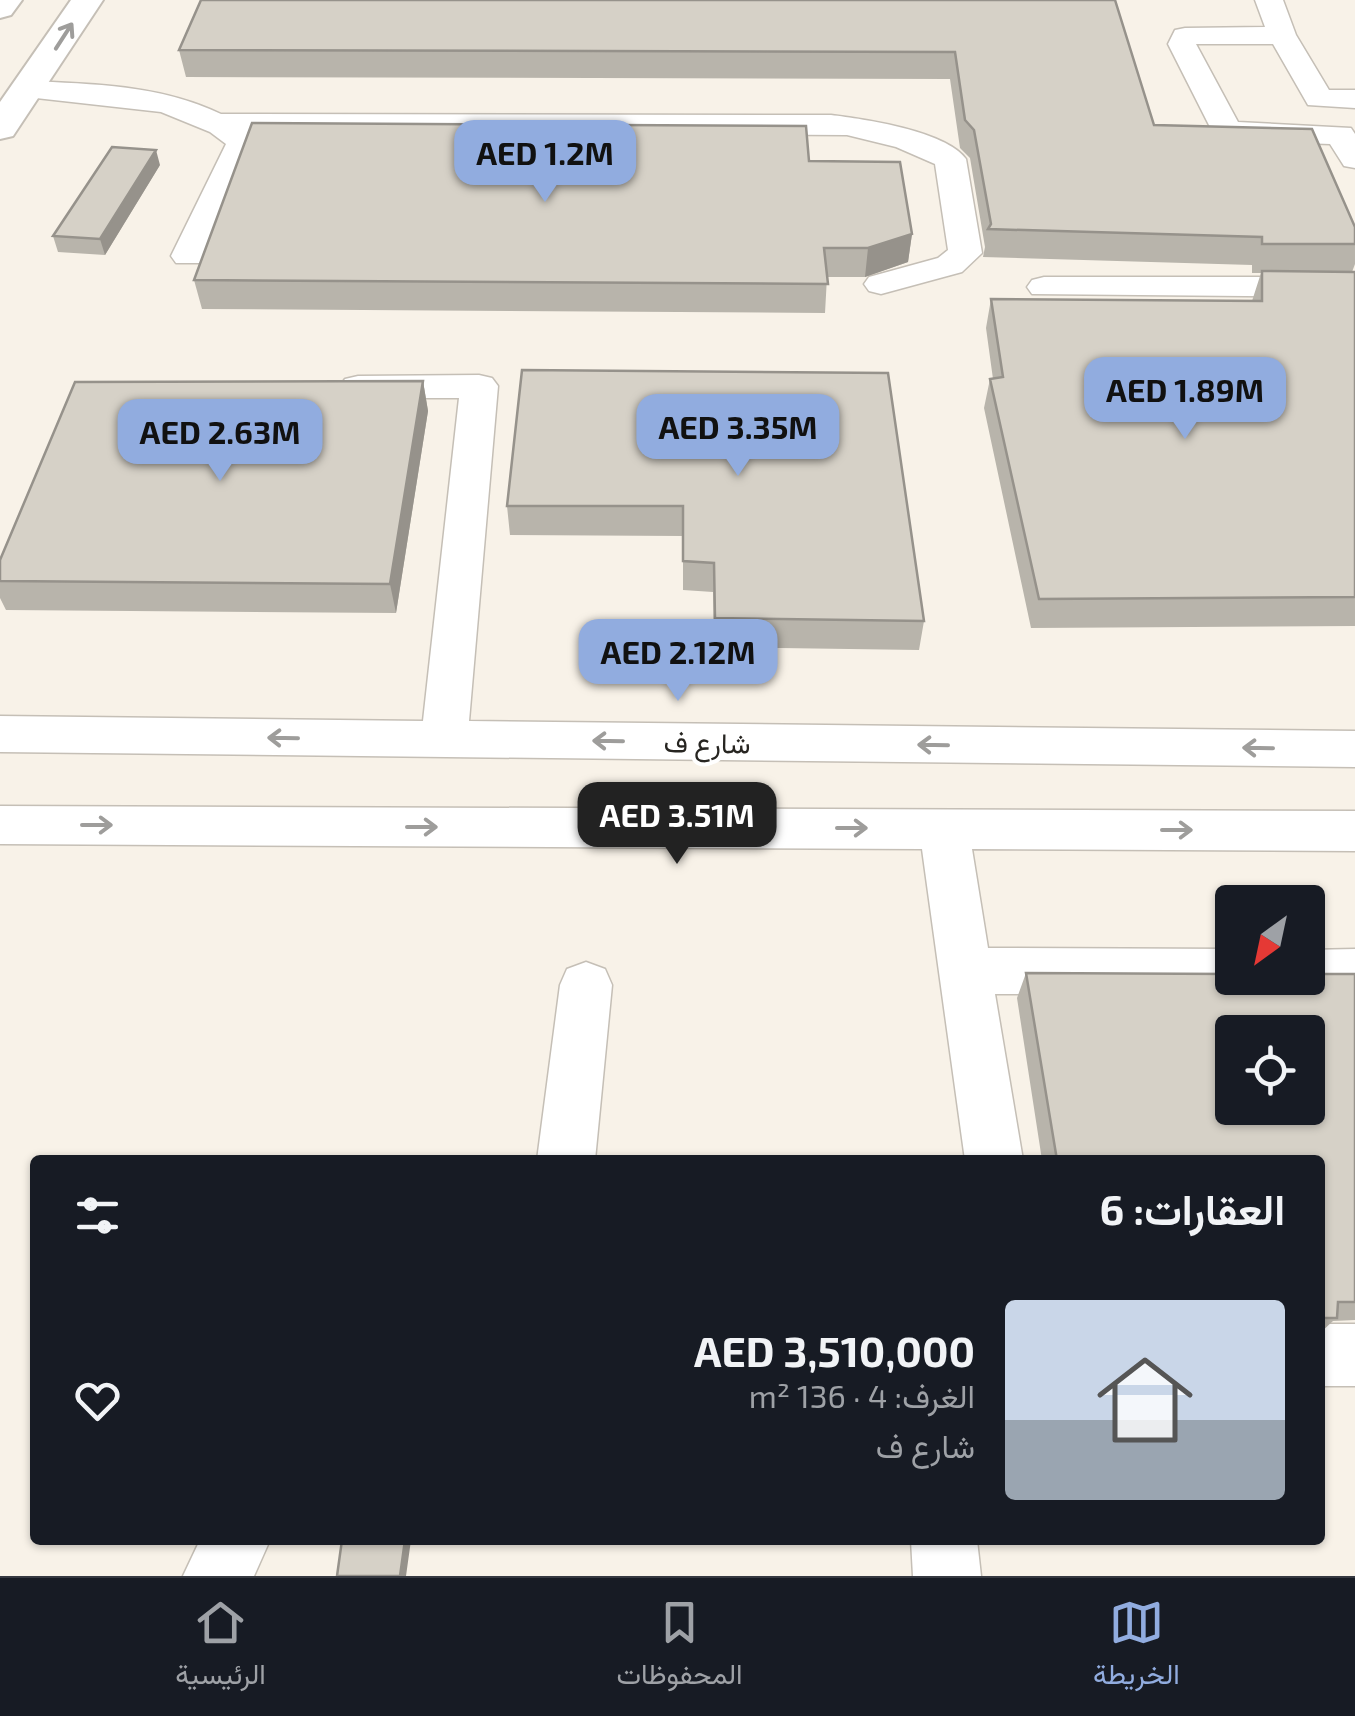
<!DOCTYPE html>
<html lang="ar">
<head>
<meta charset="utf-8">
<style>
	:root { --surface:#171b24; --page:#242831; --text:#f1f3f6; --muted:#9ea1a6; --line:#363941; --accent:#91acdf }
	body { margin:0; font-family:"Exo 2",Vazirmatn,sans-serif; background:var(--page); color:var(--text); direction:rtl; height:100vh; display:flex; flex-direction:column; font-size:38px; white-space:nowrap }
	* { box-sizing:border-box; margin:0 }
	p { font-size:32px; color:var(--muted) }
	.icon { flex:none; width:55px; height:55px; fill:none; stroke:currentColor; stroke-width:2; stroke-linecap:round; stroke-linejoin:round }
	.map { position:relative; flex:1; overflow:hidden; direction:ltr }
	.side { position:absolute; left:30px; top:1155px; width:1295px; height:390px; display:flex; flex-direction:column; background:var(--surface); border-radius:10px; box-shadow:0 2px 8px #0004; direction:rtl }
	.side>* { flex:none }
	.needle { width:65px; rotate:213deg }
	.fabs { position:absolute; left:1215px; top:885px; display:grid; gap:20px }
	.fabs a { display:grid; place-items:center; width:110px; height:110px; border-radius:10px; background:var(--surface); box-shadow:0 2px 8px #0004; font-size:50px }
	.price { position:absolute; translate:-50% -85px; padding:0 22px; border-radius:20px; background:var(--accent); color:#111; font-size:32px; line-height:65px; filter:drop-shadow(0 2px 5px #0008) }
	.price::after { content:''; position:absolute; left:50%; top:60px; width:30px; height:22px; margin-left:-15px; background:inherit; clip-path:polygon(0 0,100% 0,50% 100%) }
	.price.selected { background:#222; color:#fff }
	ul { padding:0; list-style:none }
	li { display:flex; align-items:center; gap:30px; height:250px; padding:0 40px }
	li+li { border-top:2px solid var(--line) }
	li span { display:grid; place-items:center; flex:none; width:280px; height:200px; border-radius:10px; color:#555 }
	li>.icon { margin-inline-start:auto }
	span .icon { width:120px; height:120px; fill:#fffc; stroke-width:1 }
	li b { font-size:42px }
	h2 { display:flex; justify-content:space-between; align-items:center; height:120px; padding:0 40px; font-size:42px }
	.tab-bar { display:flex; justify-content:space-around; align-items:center; height:140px; border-top:2px solid var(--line); background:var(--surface); font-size:28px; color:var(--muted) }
	.tab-bar a { display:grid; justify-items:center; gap:5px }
	.tab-bar .selected { color:var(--accent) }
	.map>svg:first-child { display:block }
</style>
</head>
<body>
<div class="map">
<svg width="1355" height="1576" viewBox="0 0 1355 1576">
	<rect width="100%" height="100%" fill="#f8f2e8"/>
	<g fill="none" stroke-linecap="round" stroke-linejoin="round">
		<g stroke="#c5bfb6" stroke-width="3">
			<path id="minor" d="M1255 0H1283L1296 35 1329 90H1355V108L1308 105 1273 44H1196L1238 122 1351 128 1355 134V168L1344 166 1330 144 1227 140 1216 137 1212 131 1168 44 1175 30 1185 28 1265 27Z
				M28 81C93 84 161 85 221 114L831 115C864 119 946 131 966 159L982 253 962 272 881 294 869 291 864 284 869 277 938 258 948 250 935 164 896 147 847 135 249 132 258 142 205 256 200 263H176L171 256 226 144 210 132 161 112 18 96 13 90 18 84Z
				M1044 277H1355V297L1032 294 1027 287 1032 280Z
				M479 375 492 378 498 386 469 721 1355 731V767L0 752V716L423 721 459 398H358L345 395 339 387 345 379 358 376Z
				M0 806 1355 811V851L972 849 988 948 1232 949V978H1255L1250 988 1232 995 995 994 1023 1160H965L922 849 0 844Z
				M1355 949V995H1308L1290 988 1285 978H1308V950Z
				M586 962 605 969 612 985 595 1160H537L560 985 567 969Z
				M1320 1324H1355V1386H1320Z
				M200 1540H270L254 1576H183Z
				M911 1540H977L981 1576H913Z"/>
		</g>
		<g stroke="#c5bfb6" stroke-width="4">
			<path id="major" d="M0 0H22L11 15 0 18Z
				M71 0H103L13 136 0 139V102Z"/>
		</g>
		<use href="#minor" fill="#fff" fill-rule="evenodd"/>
		<use href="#major" fill="#fff" fill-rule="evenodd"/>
	</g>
	<path fill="#b8b4ab" d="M1115 0 1154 125 1355 227V264L1352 272H1355V626L1031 628 984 408 990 379H993L986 328 991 299 1252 301 1261 273H1252V265L983 257 985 247 970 158 960 148 950 79 186 77 179 50Z
		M809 161 912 234 908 262 865 277H827L825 313 202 309 194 280Z
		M160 165 105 255 58 252 53 236Z
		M522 370 924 621 919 650 714 647 713 592 683 590V536L510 535 507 506Z
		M423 381 428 411 396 613 6 610 0 598V560Z
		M1026 973 1355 974V1320L1333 1321 1320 1333V1160H1042L1017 998Z"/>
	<path fill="#96928b" d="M156 150 160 165 105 255 100 239Z
		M912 234 908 262 865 277 868 248Z
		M423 381 428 411 396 613 390 584Z
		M405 1540H411L406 1576H400Z"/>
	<path fill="#d6d1c7" stroke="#96928b" stroke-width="2.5" fill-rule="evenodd" d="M201 0H1115L1154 125 1312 129 1355 227V244H1262V237L988 229 991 224 974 130 965 120 955 52 179 50Z
		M252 123 806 126 809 161 900 162 912 234 868 248H824L828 284 194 280Z
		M112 147 156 150 100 239 53 236Z
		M1262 271 1355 272V597L1039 599 990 379 1003 377 991 299 1262 301Z
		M522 370 888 373 924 621 715 618 714 563 683 561V506H507Z
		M423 381 390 584 0 581V560L75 382Z
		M1308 964 1325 974H1355V1302H1338L1337 1318H1320V1160H1057L1026 973 1232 974V978H1308ZM1232 1032H1308V1108H1232Z
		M342 1540H405L400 1576H337Z"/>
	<defs><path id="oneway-shaft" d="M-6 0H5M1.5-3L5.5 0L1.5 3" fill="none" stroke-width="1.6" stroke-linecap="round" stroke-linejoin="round" transform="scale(2.5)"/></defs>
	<g stroke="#9e9d9b">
		<use href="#oneway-shaft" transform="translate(64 36) rotate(-57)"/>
		<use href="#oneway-shaft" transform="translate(283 738) rotate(-179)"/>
		<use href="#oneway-shaft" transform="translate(608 741) rotate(-179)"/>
		<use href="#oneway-shaft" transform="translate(933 745) rotate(-179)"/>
		<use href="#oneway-shaft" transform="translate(1258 748) rotate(-179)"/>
		<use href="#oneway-shaft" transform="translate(97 825)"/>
		<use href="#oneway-shaft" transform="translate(422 827)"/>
		<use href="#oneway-shaft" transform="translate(852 828)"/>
		<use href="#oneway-shaft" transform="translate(1177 830)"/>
	</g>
	<g text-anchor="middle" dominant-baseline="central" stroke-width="8" stroke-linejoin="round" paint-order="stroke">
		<g font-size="28" fill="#272521" stroke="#fff">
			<text transform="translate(707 742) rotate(1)">شارع ف</text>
		</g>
	</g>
</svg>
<div class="fabs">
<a><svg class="needle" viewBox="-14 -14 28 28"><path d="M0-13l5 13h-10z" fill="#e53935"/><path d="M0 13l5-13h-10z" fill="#9ea1a6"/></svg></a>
<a><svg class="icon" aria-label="locate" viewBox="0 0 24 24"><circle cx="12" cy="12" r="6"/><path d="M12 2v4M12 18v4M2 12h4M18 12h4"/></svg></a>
</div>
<b class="price" style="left:545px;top:205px">AED 1.2M</b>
<b class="price" style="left:1185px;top:442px">AED 1.89M</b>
<b class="price" style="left:738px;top:479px">AED 3.35M</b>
<b class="price" style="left:220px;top:484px">AED 2.63M</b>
<b class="price" style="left:678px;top:704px">AED 2.12M</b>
<b class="price selected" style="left:677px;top:867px">AED 3.51M</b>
<section class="side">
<h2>العقارات: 6<svg class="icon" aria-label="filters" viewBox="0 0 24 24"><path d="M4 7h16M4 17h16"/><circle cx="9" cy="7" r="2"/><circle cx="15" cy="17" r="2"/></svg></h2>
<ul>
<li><span style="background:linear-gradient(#c9d6e8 60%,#9aa5b1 0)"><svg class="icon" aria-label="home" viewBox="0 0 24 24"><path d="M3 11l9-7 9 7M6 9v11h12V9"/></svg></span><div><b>AED 3,510,000</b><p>الغرف: 4 · 136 m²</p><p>شارع ف</p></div><svg class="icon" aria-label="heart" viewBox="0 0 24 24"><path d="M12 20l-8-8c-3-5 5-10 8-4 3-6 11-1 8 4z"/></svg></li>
</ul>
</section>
</div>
<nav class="tab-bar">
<a class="selected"><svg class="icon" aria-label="map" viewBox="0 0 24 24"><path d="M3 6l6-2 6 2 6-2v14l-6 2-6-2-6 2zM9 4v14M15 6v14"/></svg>الخريطة</a>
<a><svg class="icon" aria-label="saved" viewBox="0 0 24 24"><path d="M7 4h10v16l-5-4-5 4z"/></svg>المحفوظات</a>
<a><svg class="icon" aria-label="home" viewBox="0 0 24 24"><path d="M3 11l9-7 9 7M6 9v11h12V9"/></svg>الرئيسية</a>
</nav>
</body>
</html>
